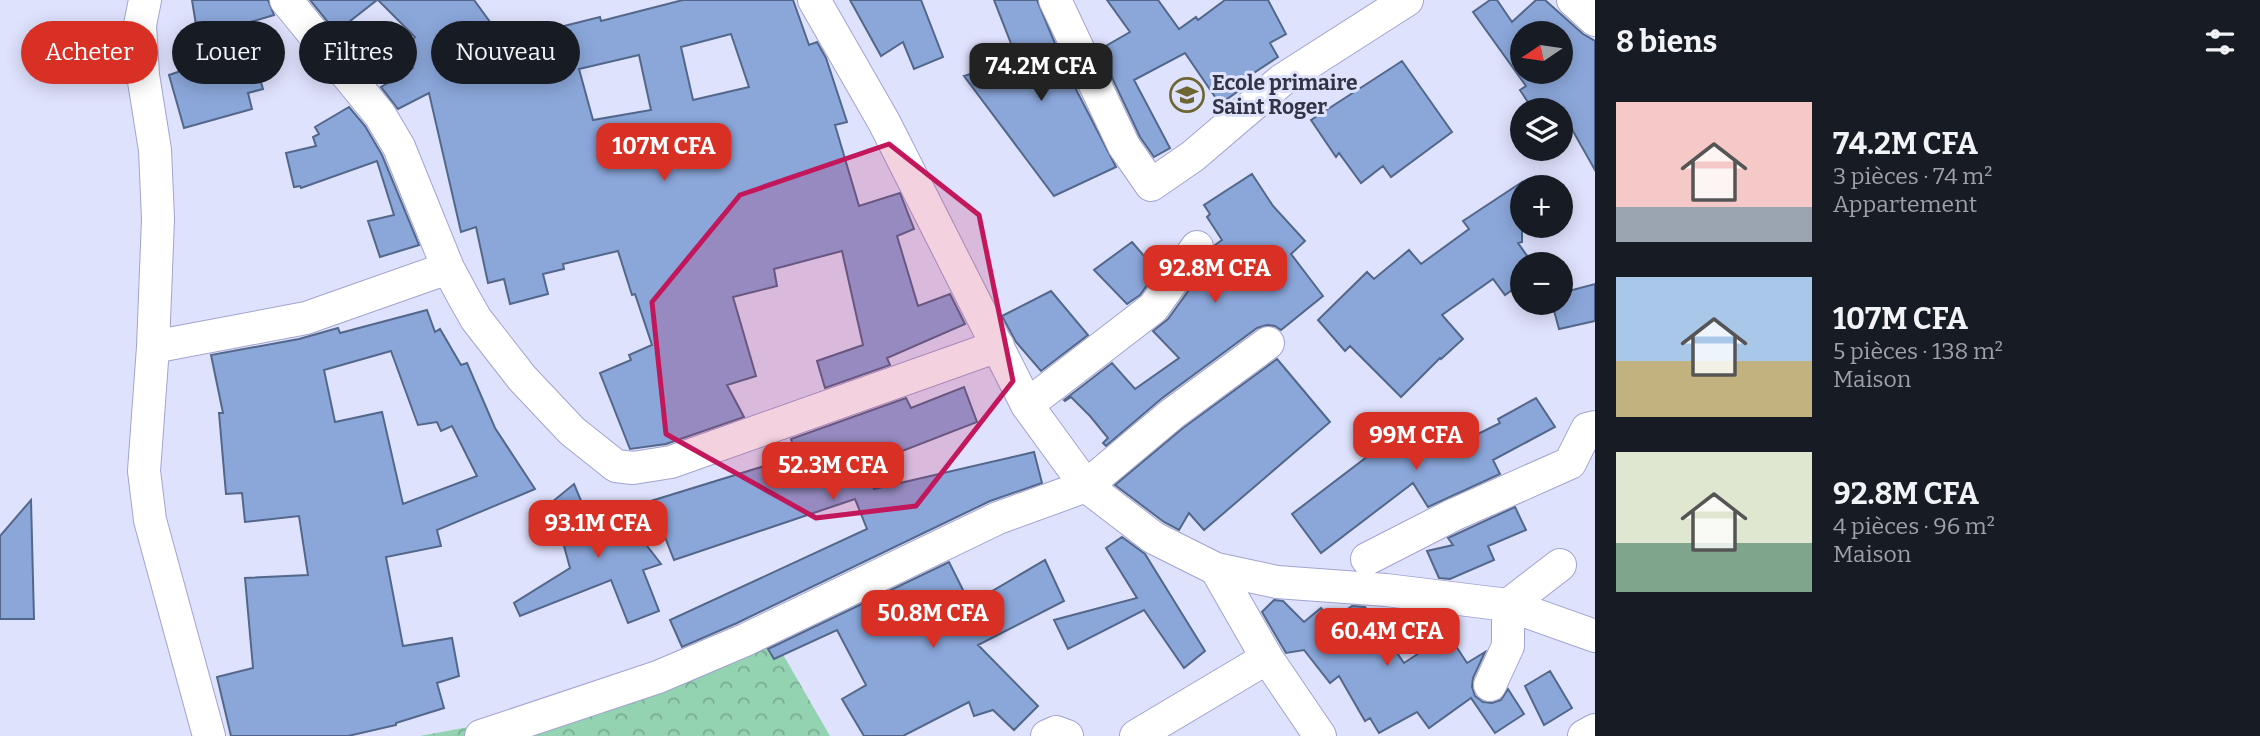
<!DOCTYPE html>
<html lang="fr">
<head>
<meta charset="utf-8">
<style>
	:root { --surface:#171b24; --page:#242831; --text:#f1f3f6; --muted:#9ea1a6; --accent:#d93025 }
	body { margin:0; font-family:Bitter,serif; background:var(--page); color:var(--text); height:100vh; display:flex; flex-direction:column; font-size:26px; white-space:nowrap }
	* { box-sizing:border-box; margin:0 }
	p { font-size:23px; color:var(--muted) }
	.icon { flex:none; width:38px; height:38px; fill:none; stroke:currentColor; stroke-width:2; stroke-linecap:round; stroke-linejoin:round }
	.map { position:relative; flex:1; overflow:hidden }
	.panel { display:flex; flex-direction:column; background:var(--surface); width:665px }
	.panel>* { flex:none }
	.guide { position:absolute; left:21px; top:21px; width:665px; height:63px; display:flex; gap:14px }
	.needle { width:46px; rotate:257deg }
	.tools { position:absolute; left:1510px; top:21px; display:grid; gap:14px }
	.tools a { display:grid; place-items:center; width:63px; height:63px; border-radius:50%; background:var(--surface); box-shadow:0 4px 18px #0003; font-size:35px }
	.price { position:absolute; translate:-50% -60px; padding:0 16px; border-radius:14px; background:var(--accent); color:#fff; font-size:23px; line-height:46px; filter:drop-shadow(0 2px 4px #0008) }
	.price::after { content:''; position:absolute; left:50%; top:42px; width:21px; height:16px; margin-left:-10px; background:inherit; clip-path:polygon(0 0,100% 0,50% 100%) }
	.price.on { background:#222; color:#fff }
	ul { padding:0; list-style:none }
	li { display:flex; align-items:center; gap:21px; height:175px; padding:0 21px }
	li span { display:grid; place-items:center; flex:none; width:196px; height:140px; border-radius:0px; color:#555 }
	li>.icon { margin-inline-start:auto }
	span .icon { width:84px; height:84px; fill:#fffc; stroke-width:1 }
	li b { font-size:30px }
	h2 { display:flex; justify-content:space-between; align-items:center; height:84px; padding:0 21px; font-size:30px }
	.chip { padding:0 24px; border-radius:32px; background:var(--surface); box-shadow:0 4px 18px #0003; font-size:24px; line-height:63px }
	.chip.on { background:var(--accent); color:#fff }
	main { display:flex; flex:1; min-height:0 }
	.map>svg:first-child { display:block }
</style>
</head>
<body>
<main>
<div class="map">
<svg width="1595" height="736" viewBox="0 0 1595 736">
	<defs>
		<pattern id="forest-crowns" width="20" height="18" patternUnits="userSpaceOnUse" patternTransform="scale(1.75)"><rect width="20" height="18" fill="#94d3b2"/><path d="M2 6a3 3 0 1 1 6 0M12 15a3 3 0 1 1 6 0" fill="none" stroke="#79ac93"/></pattern>
	</defs>
	<rect width="100%" height="100%" fill="#dfe2fd"/>
	<path fill="url(#forest-crowns)" d="M774 639 830 736H420L640 695Z"/>
	<path fill="#8ba7da" stroke="#53678a" stroke-width="2" fill-rule="evenodd" d="M192 0H268L274 15 244 24 263 89 248 93 252 109 184 128 169 75 199 65 191 26 196 25Z
		M310 0H377L336 32Z
		M378 0H474L504 41 600 17 601 21 683 0H793L809 45 817 42 826 58 847 122 835 125 859 206 900 193 914 229 897 236 918 306 950 294 965 324 887 358 890 365 825 388 817 361 863 345 842 251 774 269 777 286 733 297 756 376 727 385 744 417 666 444 630 449 600 373 631 360 629 355 652 345 635 294 632 295 618 251 563 264 564 269 543 274 548 294 510 304 504 279 488 283 476 227 461 232 429 93 398 109 381 87 413 68 399 57 415 37ZM731 34 749 87 693 100 681 47ZM639 55 651 110 593 120 579 69Z
		M850 0H921L943 57 914 69 903 42 881 56Z
		M994 0H1037L1066 70 1116 167 1054 196 964 76 1017 59Z
		M1107 0H1158L1179 29 1196 17 1198 20 1225 0H1268L1286 34 1270 43 1278 57 1240 82 1244 87 1220 104 1185 53 1134 80 1170 148 1154 157 1140 137 1099 50 1130 32Z
		M1490 0H1497L1512 22 1536 0H1545L1583 34 1595 41V170L1561 110H1533L1520 90 1526 86 1473 12ZM1522 33H1561V72H1522Z
		M1402 61 1452 132 1391 177 1383 166 1361 183 1339 153 1336 157 1311 120Z
		M349 107 365 126 382 155 419 245 380 257 368 221 394 215 377 161 301 188 300 186 294 187 286 153 316 146 313 137 319 134 315 127Z
		M1252 174 1273 206 1305 241 1291 254 1323 296 1281 330 1275 326 1267 325 1257 328 1161 399 1106 446 1103 443 1108 438 1090 416 1071 397 1065 401 1064 400 1112 363 1135 389 1179 358 1153 331 1168 319 1212 258 1215 245 1222 240 1207 217 1210 214 1204 205Z
		M1522 182V242L1518 243 1533 264H1522V283L1505 295 1493 279 1442 315 1463 339 1441 359 1440 358 1401 397 1350 346 1345 351 1318 320 1367 272 1374 279 1409 250 1421 264 1469 229 1463 221Z
		M1132 242 1157 271 1140 295 1127 304 1094 270Z
		M1595 284V321L1559 329 1552 303H1561V293Z
		M1051 291 1088 335 1041 371 1016 342 1002 316Z
		M427 310 435 332 440 329 461 365 467 363 495 428 535 489 437 530 441 546 386 557 403 646 452 638 459 676 437 683 444 708 396 723V725L348 736H231L217 677 253 668 245 578 308 575 299 516 245 522 242 493 226 494 219 413H223L211 355 299 339 338 328 340 333ZM391 351 418 425 437 422 441 431 452 426 477 476 403 504 382 412 335 422 324 370Z
		M1277 359 1330 422 1204 530 1189 513 1179 530 1164 522 1115 485 1183 428Z
		M964 387 977 422 866 465 874 489 1034 452 1042 483 990 501 737 623 682 647 670 620 867 529 855 499 674 560 651 501 797 456 791 439 906 398 911 408Z
		M1536 398 1555 427 1493 460 1500 474 1428 507 1413 483 1321 553 1292 514 1418 418 1444 451 1500 423 1498 419Z
		M574 484 589 520 620 511 661 564 643 570 659 611 628 623 611 580 520 616 514 603 570 568 552 502Z
		M31 500 34 619H0V536Z
		M1515 507 1526 530 1488 546 1494 560 1450 579 1439 578 1427 551 1453 545 1448 538Z
		M1122 537 1145 554 1205 651 1184 668 1144 610 1068 649 1054 620 1137 598 1106 548Z
		M1045 560 1064 601 978 645 1038 706 1014 730 993 710 974 716 969 702 903 736H864L842 699 866 685 837 630 774 659 768 649 949 562 970 604Z
		M1274 600 1283 601 1304 622 1321 608 1331 620 1352 606 1365 607 1404 663 1448 634 1467 663 1485 652 1473 678 1472 687 1475 696 1483 702 1492 703 1501 700 1508 689 1524 714 1495 733 1471 698 1429 728 1417 712 1379 733 1370 718 1365 721 1339 676 1330 683 1304 650 1286 653 1262 612Z
		M1550 671 1572 708 1544 725 1525 686Z"/>
	<g fill="none" stroke-linecap="round" stroke-linejoin="round">
		<g stroke="#a1a4cf" stroke-width="34">
			<path id="minor" d="M145 0 140 25 143 75 155 150 158 219 153 347 144 471 150 520 209 736
				M286 0 380 115 399 147 448 268 463 296 476 319 522 378 572 431 616 466 633 468 671 462 998 346
				M814 0 884 122 1027 405 1086 486 1154 538 1216 569 1277 582 1386 590 1508 605 1595 636
				M1055 0 1124 146 1151 185 1193 156 1282 80 1407 0
				M1573 0 1595 20
				M153 347 306 318 448 268
				M1027 405 1153 308 1197 247
				M1367 559 1453 515 1570 463 1587 429 1595 427
				M1267 658 1320 736
				M1490 685 1508 646V605L1560 565
				M481 736 658 677 745 640 998 518 1086 486 1172 414 1268 343
				M1047 736 1056 732 1067 736
				M1136 736 1267 658 1216 569
				M1584 736 1595 730"/>
		</g>
		<use href="#minor" stroke="#fff" stroke-width="32"/>
	</g>
	<path fill="#c2185b" fill-opacity="0.2" stroke="#c2185b" stroke-width="5" stroke-linejoin="round" d="M889 144 979 215 1013 381 916 506 816 518 666 434 652 302 740 195Z"/>
	<defs>
		<g id="school-ring" transform="scale(1.75)"><circle r="9.5" fill="#dfe2fd" stroke="#6d6632" stroke-width="1.5"/><path d="M0-5L7-2L0 1L-7-2ZM-4 1L0 2.5L4 1V4Q0 6-4 4Z" fill="#6d6632"/></g>
	</defs>
	<g fill-rule="evenodd">
		<use href="#school-ring" x="1187" y="95"/>
	</g>
	<g text-anchor="middle" dominant-baseline="central" stroke-width="6" stroke-linejoin="round" paint-order="stroke">
		<g font-size="21" font-weight="bold" fill="#323445" stroke="#dfe2fd" text-anchor="start">
			<text x="1212" y="83">Ecole primaire<tspan x="1212" dy="24">Saint Roger</tspan></text>
		</g>
	</g>
</svg>
<div class="tools">
<a><svg class="needle" viewBox="-14 -14 28 28"><path d="M0-13l5 13h-10z" fill="#e53935"/><path d="M0 13l5-13h-10z" fill="#9ea1a6"/></svg></a>
<a><svg class="icon" aria-label="layers" viewBox="0 0 24 24"><path d="M12 4l9 5-9 5-9-5zM3 14l9 5 9-5"/></svg></a>
<a>+</a>
<a>−</a>
</div>
<b class="price on" style="left:1041px;top:103px">74.2M CFA</b>
<b class="price" style="left:664px;top:183px">107M CFA</b>
<b class="price" style="left:1215px;top:305px">92.8M CFA</b>
<b class="price" style="left:1416px;top:472px">99M CFA</b>
<b class="price" style="left:833px;top:502px">52.3M CFA</b>
<b class="price" style="left:598px;top:560px">93.1M CFA</b>
<b class="price" style="left:933px;top:650px">50.8M CFA</b>
<b class="price" style="left:1387px;top:668px">60.4M CFA</b>
<div class="guide">
<a class="chip on">Acheter</a>
<a class="chip">Louer</a>
<a class="chip">Filtres</a>
<a class="chip">Nouveau</a>
</div>
</div>
<section class="panel">
<h2>8 biens<svg class="icon" aria-label="filters" viewBox="0 0 24 24"><path d="M4 7h16M4 17h16"/><circle cx="9" cy="7" r="2"/><circle cx="15" cy="17" r="2"/></svg></h2>
<ul>
<li><span style="background:linear-gradient(#f6c9c9 75%,#9aa5b1 0)"><svg class="icon" aria-label="home" viewBox="0 0 24 24"><path d="M3 11l9-7 9 7M6 9v11h12V9"/></svg></span><div><b>74.2M CFA</b><p>3 pièces · 74 m²</p><p>Appartement</p></div></li>
<li><span style="background:linear-gradient(#a9c7e8 60%,#c2b280 0)"><svg class="icon" aria-label="home" viewBox="0 0 24 24"><path d="M3 11l9-7 9 7M6 9v11h12V9"/></svg></span><div><b>107M CFA</b><p>5 pièces · 138 m²</p><p>Maison</p></div></li>
<li><span style="background:linear-gradient(#dfe7d0 65%,#7fa58c 0)"><svg class="icon" aria-label="home" viewBox="0 0 24 24"><path d="M3 11l9-7 9 7M6 9v11h12V9"/></svg></span><div><b>92.8M CFA</b><p>4 pièces · 96 m²</p><p>Maison</p></div></li>
</ul>
</section>
</main>
</body>
</html>
